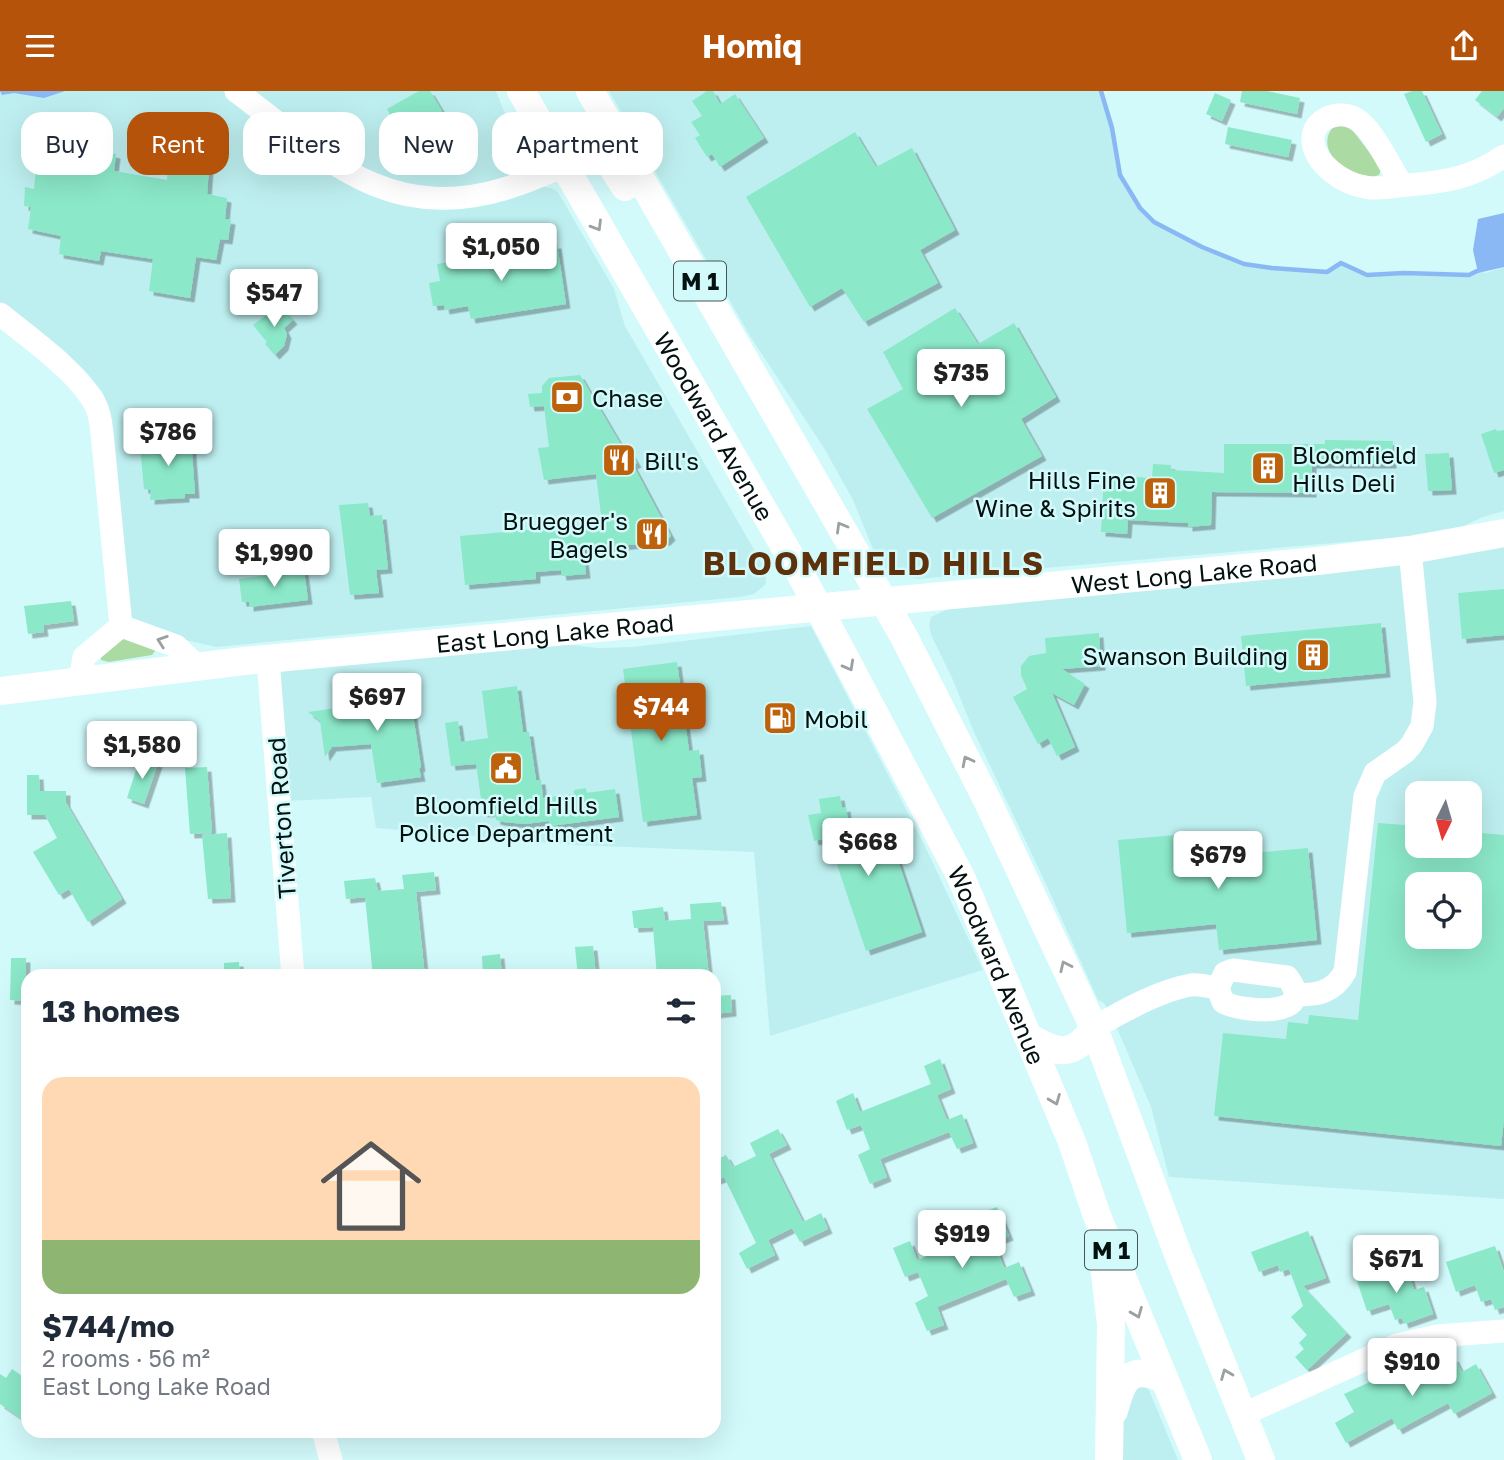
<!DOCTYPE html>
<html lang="en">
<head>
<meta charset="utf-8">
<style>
	:root { --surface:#fff; --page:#f6f6f7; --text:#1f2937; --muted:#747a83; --accent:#b45309 }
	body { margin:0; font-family:"Golos Text",sans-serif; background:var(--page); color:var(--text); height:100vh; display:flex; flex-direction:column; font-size:26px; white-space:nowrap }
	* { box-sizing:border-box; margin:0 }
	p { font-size:23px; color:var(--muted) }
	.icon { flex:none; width:38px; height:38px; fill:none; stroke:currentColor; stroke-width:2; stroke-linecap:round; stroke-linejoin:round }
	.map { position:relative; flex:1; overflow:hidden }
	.panel { position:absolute; left:21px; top:878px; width:700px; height:469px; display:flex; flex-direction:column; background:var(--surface); border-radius:21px; box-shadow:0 7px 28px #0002 }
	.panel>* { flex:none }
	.banner { position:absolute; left:21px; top:21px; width:700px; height:63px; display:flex; gap:14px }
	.needle { width:46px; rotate:185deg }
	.tools { position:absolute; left:1405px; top:690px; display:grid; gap:14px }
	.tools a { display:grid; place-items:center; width:77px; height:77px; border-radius:14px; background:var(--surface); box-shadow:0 7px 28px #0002; font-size:35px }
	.price { position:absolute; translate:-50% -60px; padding:0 16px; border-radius:7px; background:#fff; color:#222; font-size:23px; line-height:46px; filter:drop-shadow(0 2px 4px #0008) }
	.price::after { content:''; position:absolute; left:50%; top:42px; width:21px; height:16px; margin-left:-10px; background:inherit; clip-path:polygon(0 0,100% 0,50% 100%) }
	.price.selected { background:var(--accent); color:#fff }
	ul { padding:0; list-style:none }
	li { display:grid; align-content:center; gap:14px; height:371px; padding:0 21px }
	li span { display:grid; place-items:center; height:217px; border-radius:21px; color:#555 }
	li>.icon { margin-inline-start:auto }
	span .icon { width:126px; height:126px; fill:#fffc; stroke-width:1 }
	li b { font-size:30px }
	h2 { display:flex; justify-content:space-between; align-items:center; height:84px; padding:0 21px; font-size:30px }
	.chip { padding:0 24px; border-radius:21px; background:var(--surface); box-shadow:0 7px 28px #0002; font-size:24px; line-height:63px }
	.chip.selected { background:var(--accent); color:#fff }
	header { display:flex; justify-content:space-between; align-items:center; height:91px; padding:0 21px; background:var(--accent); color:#fff; font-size:32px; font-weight:700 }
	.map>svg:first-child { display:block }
</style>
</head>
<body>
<header><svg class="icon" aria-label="menu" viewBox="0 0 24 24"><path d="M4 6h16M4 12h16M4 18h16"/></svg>Homiq<svg class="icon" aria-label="share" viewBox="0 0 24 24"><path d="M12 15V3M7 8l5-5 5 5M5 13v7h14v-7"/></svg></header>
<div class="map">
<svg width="1504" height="1369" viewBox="0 0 1504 1369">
	<defs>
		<filter id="shadow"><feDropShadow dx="4.5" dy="4.5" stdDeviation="0" flood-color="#0004"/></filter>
	</defs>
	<rect width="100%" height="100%" fill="#d2fafb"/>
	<path fill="#beeff0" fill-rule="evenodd" d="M0 0H496L504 20 545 96 551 97 558 101 614 198 625 235 759 467 765 479 766 493 754 503 740 506 216 556 151 541 129 528 108 316 102 300 0 212Z
		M609 0H1101L1112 37 1120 84 1140 117 1147 125 1164 138 1202 156 1244 173 1295 179 1327 181 1341 172 1367 184 1404 182 1469 184 1477 180 1486 182 1504 176V420L1483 426 1453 440 1416 445 918 488 894 484 884 476 875 463 853 409 824 357 750 245Z
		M1504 455V1108L1169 1086 1151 1016 1119 942 1104 912 1098 909 1045 791 974 641 952 587 931 544 929 534 931 526 948 518ZM1418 702H1470V754H1418ZM1418 793H1470V845H1418Z
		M811 535 924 753 983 879 770 945 754 761 575 754 376 737 371 706 287 710 280 581 286 579 563 553 598 557 632 556Z
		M1145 1295 1149 1299 1178 1369H1118L1123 1313 1132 1297Z"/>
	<path fill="#acdaa3" d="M1346 34 1354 41 1379 74 1381 79 1379 84C1356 94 1310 61 1334 35Z
		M126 543 152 554 155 560 152 564 109 571 101 569V559Z"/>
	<path fill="#89b8f5" d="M0 0H65L44 7 14 2 2 4Z
		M1504 122V176L1478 182 1473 159 1478 128Z"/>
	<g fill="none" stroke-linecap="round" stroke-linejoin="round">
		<path stroke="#89b8f5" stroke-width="4.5" d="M1101 0 1112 37 1120 84 1140 117 1154 131 1202 156 1244 173 1272 177 1327 181 1341 172 1367 184 1404 182 1469 184 1477 180"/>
	</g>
	<path fill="#8be8c8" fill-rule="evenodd" filter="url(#shadow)" d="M419 0H430L442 20 436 24 448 45 438 51 425 30 401 43 387 18Z
		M707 0H713L720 13 735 3 764 47 720 76 712 63 707 66 695 47 700 44 691 31 702 25 692 10Z
		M1242 0H1267L1300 7 1297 23 1240 11Z
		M1412 0H1422L1442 43 1426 51 1404 3Z
		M1482 0H1504V17L1497 26 1475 9Z
		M1215 2 1231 9 1222 30 1206 23Z
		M1228 36 1292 49 1288 66 1225 53Z
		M855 41 876 76 912 57 955 139 920 159 938 192 864 231 842 197 810 216 746 106Z
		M75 56 116 63 114 80 167 89 169 70 209 77 207 103 227 107 225 128 231 129 228 149 220 148 216 169 196 166 190 207 149 200 153 168 101 160 99 170 59 163 61 145 28 138 31 116 24 115 25 96 34 98 36 77 71 82Z
		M557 153 566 213 471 228 468 215 445 219 444 214 433 215 429 192 440 190 437 173Z
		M276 217 280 221 283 218 293 229 284 237 287 243 284 255 275 264 265 253 267 251 253 234Z
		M955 217 978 253 1014 232 1056 306 1021 328 1042 365 932 427 867 318 903 298 883 261Z
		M580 284 621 354 625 352 637 372 633 374 671 445 666 450 583 459 586 483 562 485 561 479 536 481V488L465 494 460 445 602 432 596 383 544 389 538 357 549 356 544 315 530 316 528 303 542 302V295L549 287Z
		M1496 338 1497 340 1504 339V379L1494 382 1481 343Z
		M191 347 195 403H185V407L150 409 151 399 144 398 140 356 148 357 147 349Z
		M1325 349 1393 350 1392 373H1312V402L1212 401 1211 434 1188 436V432L1128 429 1127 443 1101 441 1104 384 1152 387 1153 373 1171 374V379L1224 382V353H1325Z
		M1449 362 1452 399 1428 400 1425 363Z
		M368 412 370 425 382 424 388 478 376 479 379 502 350 504 339 414Z
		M304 479 308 509 249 516V511H242L239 488Z
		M1504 498V544L1462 548 1458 502Z
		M71 510 74 530 43 534 44 541 28 543 24 515Z
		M1381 532 1386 582 1246 595 1241 545Z
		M1099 542 1101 575 1062 578 1085 593 1074 614 1052 602 1075 656 1057 665 1048 647 1038 653 1013 606 1027 598 1021 584V575L1029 565 1046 562 1045 547Z
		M677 571 689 660 699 659 702 686 692 687 697 724 643 731 623 578Z
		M517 595 523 641H529L536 689H541L543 707 574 703V699L586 697 587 702 615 698 619 726 550 735 549 730 525 733 504 731 496 729 495 721 483 722 476 673 451 675 445 632 458 630 461 651 488 647 482 600Z
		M409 598 421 676 419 677 421 686 377 692 371 653 332 656 325 666 320 630 308 621 366 613 365 604Z
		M140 667 158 672 144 713 127 707Z
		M207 676 212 742 190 743 185 677Z
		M27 684H39L40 700H66V712L122 808 88 831 69 798 59 804 33 761 57 747 45 724H27Z
		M840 705 842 717 846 716 848 730H853L858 757 890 746 922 841 866 860 828 747 814 750 808 724 821 722 819 708Z
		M1378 732 1418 735V754H1470V741L1504 744V1028L1501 1055 1214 1025 1223 942 1286 948 1288 931 1308 933 1309 924 1358 929ZM1418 793H1470V845H1418Z
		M227 742 231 807 208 808 202 744Z
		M1199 742 1200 748 1219 746 1220 765 1308 757 1317 849 1219 859 1216 833 1127 842 1118 749Z
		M434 781 436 799 416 801 425 886H412L411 879 384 882V886H373L365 806 346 808 344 790 375 787 378 800 404 798 402 784Z
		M721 811 724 829 703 830 709 886H657L653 836 634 837 632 820 663 816 665 830 691 828 690 813Z
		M593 855 596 886H578L575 856Z
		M500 863 502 886H483L482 865Z
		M11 867H26L25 910 10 909Z
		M239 871 240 886H224V872Z
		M731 904 732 921 714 923V905Z
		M940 968 951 998 937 1004 947 1029 962 1023 973 1052 957 1058 949 1041 880 1068 887 1086 870 1093 858 1064 870 1058 861 1034 847 1039 836 1010 853 1002 860 1021 931 993 924 975Z
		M778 1038 787 1054 769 1063 803 1131 821 1122 828 1138 800 1151 792 1137 768 1149 775 1164 747 1178 739 1162 756 1152 724 1086 714 1090V1070L726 1064 733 1076 756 1065 750 1052Z
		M997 1116 1009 1145 994 1151 1004 1177 1019 1171 1031 1200 1014 1206 1006 1188 937 1216 944 1234 927 1240 915 1212 928 1205 918 1181 905 1186 893 1157 910 1150 917 1169 988 1140 981 1122Z
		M1308 1140 1326 1187 1303 1195 1347 1242 1307 1279 1295 1266 1304 1258 1299 1252 1307 1244 1291 1226 1303 1215 1289 1178 1280 1181 1278 1174 1259 1181 1251 1161Z
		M1495 1155 1504 1181V1216L1495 1219 1491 1208 1481 1211 1475 1194 1456 1201 1446 1171Z
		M1406 1174 1414 1199 1424 1196 1433 1223 1404 1233 1402 1227 1395 1229 1389 1213 1367 1220 1357 1190Z
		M1442 1264 1446 1271 1454 1266 1462 1281 1476 1273 1492 1302 1454 1323 1448 1312 1398 1339 1392 1327 1346 1352 1335 1332 1354 1321 1344 1303 1389 1282 1391 1287 1400 1282 1409 1299 1433 1285 1426 1273Z
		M12 1278 28 1289V1332L0 1313V1283L6 1287Z"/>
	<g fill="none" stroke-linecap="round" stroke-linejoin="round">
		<path stroke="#fff" stroke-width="23" d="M236 0C323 65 387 133 504 98 525 92 544 83 564 75
			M1402 94C1390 76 1374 39 1356 28 1340 18 1312 27 1313 49 1314 73 1344 93 1365 96 1379 99 1394 95 1408 94 1445 91 1472 87 1504 65
			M0 223C28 246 80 282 96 315 100 323 101 333 102 342L121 535
			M121 535 176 555 197 575
			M268 568 293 886
			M80 589 84 566 121 535
			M1233 879 1287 886C1320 927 1243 922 1223 911L1218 897 1225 882Z
			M1295 904C1317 904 1333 902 1345 881L1365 705 1375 682 1405 661 1412 653 1422 635 1425 611 1410 459
			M1094 937C1121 921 1160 899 1191 894 1199 893 1210 896 1218 897
			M1242 1324 1397 1254 1437 1245 1504 1240
			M323 1340 331 1369"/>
		<g stroke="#fff" stroke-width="28">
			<path id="s1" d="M521 0 801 484 961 786 1072 1051 1097 1125 1198 1369"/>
			<path d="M590 0 903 544 988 711 1094 937 1179 1166 1261 1369"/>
			<path d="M564 75C575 63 586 56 603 61L625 96"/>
			<path id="s2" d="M0 600 244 570 1317 470 1410 459 1504 442"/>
			<path d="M1029 946C1058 963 1073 967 1094 937"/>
			<path d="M1103 1166 1111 1233 1109 1369"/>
			<path d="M1114 1320C1122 1289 1129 1273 1164 1288"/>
		</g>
	</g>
	<defs><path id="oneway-chevron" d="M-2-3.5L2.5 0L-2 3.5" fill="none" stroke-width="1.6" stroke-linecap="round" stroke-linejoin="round" transform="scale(1.75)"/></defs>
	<g stroke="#9ba0a0">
		<use href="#oneway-chevron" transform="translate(597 135) rotate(59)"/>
		<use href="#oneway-chevron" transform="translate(841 436) rotate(-120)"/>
		<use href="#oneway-chevron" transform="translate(162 550) rotate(-161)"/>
		<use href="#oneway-chevron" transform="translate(849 575) rotate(61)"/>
		<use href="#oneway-chevron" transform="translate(967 670) rotate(-117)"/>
		<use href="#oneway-chevron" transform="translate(1065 875) rotate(-115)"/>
		<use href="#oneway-chevron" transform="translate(1055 1009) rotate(68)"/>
		<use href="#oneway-chevron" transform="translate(1137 1222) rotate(68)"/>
		<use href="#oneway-chevron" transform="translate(1226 1283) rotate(-112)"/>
	</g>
	<defs>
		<g id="bank-square" transform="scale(1.75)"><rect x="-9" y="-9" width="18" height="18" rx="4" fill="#bd610a" stroke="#d2fafb"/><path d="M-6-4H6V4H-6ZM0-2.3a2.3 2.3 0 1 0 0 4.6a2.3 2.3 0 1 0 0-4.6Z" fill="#fff"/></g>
		<g id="restaurant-square" transform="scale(1.75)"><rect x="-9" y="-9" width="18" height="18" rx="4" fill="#bd610a" stroke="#d2fafb"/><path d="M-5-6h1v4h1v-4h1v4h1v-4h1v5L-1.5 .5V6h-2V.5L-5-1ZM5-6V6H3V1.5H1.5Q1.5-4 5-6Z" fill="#fff"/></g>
		<g id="building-square" transform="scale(1.75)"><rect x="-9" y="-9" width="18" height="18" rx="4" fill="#bd610a" stroke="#d2fafb"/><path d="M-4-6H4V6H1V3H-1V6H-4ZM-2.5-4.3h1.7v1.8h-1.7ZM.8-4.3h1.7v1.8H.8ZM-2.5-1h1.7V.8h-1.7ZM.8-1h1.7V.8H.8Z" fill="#fff"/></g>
		<g id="fuel-square" transform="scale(1.75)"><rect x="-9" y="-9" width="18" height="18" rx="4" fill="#bd610a" stroke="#d2fafb"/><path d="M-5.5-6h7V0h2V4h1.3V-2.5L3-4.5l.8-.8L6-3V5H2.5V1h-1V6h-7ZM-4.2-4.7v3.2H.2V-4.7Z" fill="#fff"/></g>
		<g id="civic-square" transform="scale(1.75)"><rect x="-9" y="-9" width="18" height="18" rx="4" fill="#bd610a" stroke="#d2fafb"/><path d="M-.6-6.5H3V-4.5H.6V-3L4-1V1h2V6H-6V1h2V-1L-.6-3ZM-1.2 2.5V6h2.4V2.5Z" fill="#fff"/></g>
	</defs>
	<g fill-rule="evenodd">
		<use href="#bank-square" x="567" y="306"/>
		<use href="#restaurant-square" x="619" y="369"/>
		<use href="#building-square" x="1268" y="377"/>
		<use href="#building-square" x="1160" y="402"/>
		<use href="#restaurant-square" x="652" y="443"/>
		<use href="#building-square" x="1313" y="564"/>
		<use href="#fuel-square" x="780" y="627"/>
		<use href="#civic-square" x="506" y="677"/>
	</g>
	<g text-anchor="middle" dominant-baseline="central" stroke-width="5" stroke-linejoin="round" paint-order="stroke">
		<g fill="#d2fafb" stroke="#425757" stroke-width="2">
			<rect x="674" y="170.5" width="52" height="39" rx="5"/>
			<rect x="1085" y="1139.5" width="52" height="39" rx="5"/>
		</g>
		<g font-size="23" font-weight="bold" fill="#041111">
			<text x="700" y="190">M 1</text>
			<text x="1111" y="1159">M 1</text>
		</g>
		<g font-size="24" fill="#041111" stroke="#d2fafb" text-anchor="start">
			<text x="592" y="306">Chase</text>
			<text x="1292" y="363">Bloomfield<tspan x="1292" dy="28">Hills Deli</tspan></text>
			<text x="644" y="369">Bill's</text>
			<text x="1136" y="388" text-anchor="end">Hills Fine<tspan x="1136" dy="28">Wine &amp; Spirits</tspan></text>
			<text x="628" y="429" text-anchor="end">Bruegger's<tspan x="628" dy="28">Bagels</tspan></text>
			<text x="1288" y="564" text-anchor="end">Swanson Building</text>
			<text x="804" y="627">Mobil</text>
			<text x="506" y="713" text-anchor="middle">Bloomfield Hills<tspan x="506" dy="28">Police Department</tspan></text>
		</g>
		<g font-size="24" fill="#041111" stroke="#d2fafb">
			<text stroke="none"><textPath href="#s1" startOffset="387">Woodward Avenue</textPath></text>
			<text stroke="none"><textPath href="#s2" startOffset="1200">West Long Lake Road</textPath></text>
			<text stroke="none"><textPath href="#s2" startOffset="558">East Long Lake Road</textPath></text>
			<text transform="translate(281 727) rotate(-94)">Tiverton Road</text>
			<text stroke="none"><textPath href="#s1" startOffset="996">Woodward Avenue</textPath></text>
		</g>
		<g font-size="32" font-weight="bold" letter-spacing="2" fill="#5e310d" stroke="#d2fafb">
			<text x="874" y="472">BLOOMFIELD HILLS</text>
		</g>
	</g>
</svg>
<div class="tools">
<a><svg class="needle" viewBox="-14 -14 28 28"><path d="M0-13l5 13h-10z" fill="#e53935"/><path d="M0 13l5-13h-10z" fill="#747a83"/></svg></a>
<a><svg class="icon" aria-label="locate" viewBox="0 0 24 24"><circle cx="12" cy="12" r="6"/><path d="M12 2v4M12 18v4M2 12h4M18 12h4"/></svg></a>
</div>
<b class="price" style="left:501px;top:192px">$1,050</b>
<b class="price" style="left:274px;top:238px">$547</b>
<b class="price" style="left:961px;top:318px">$735</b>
<b class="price" style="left:168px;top:377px">$786</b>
<b class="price" style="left:274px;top:498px">$1,990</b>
<b class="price" style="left:377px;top:642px">$697</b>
<b class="price selected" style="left:661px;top:652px">$744</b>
<b class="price" style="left:142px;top:690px">$1,580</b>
<b class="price" style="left:868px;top:787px">$668</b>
<b class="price" style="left:1218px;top:800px">$679</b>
<b class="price" style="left:962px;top:1179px">$919</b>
<b class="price" style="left:1396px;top:1204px">$671</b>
<b class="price" style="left:1412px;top:1307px">$910</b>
<div class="banner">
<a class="chip">Buy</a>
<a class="chip selected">Rent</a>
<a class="chip">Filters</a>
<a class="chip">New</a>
<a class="chip">Apartment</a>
</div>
<section class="panel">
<h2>13 homes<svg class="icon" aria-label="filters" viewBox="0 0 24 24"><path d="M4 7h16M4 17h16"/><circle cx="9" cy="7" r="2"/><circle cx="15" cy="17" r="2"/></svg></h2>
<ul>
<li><span style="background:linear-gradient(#ffd9b3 75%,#8fb573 0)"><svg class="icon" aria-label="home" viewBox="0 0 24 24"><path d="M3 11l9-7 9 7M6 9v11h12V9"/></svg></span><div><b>$744/mo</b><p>2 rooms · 56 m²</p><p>East Long Lake Road</p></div></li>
</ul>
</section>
</div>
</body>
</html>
